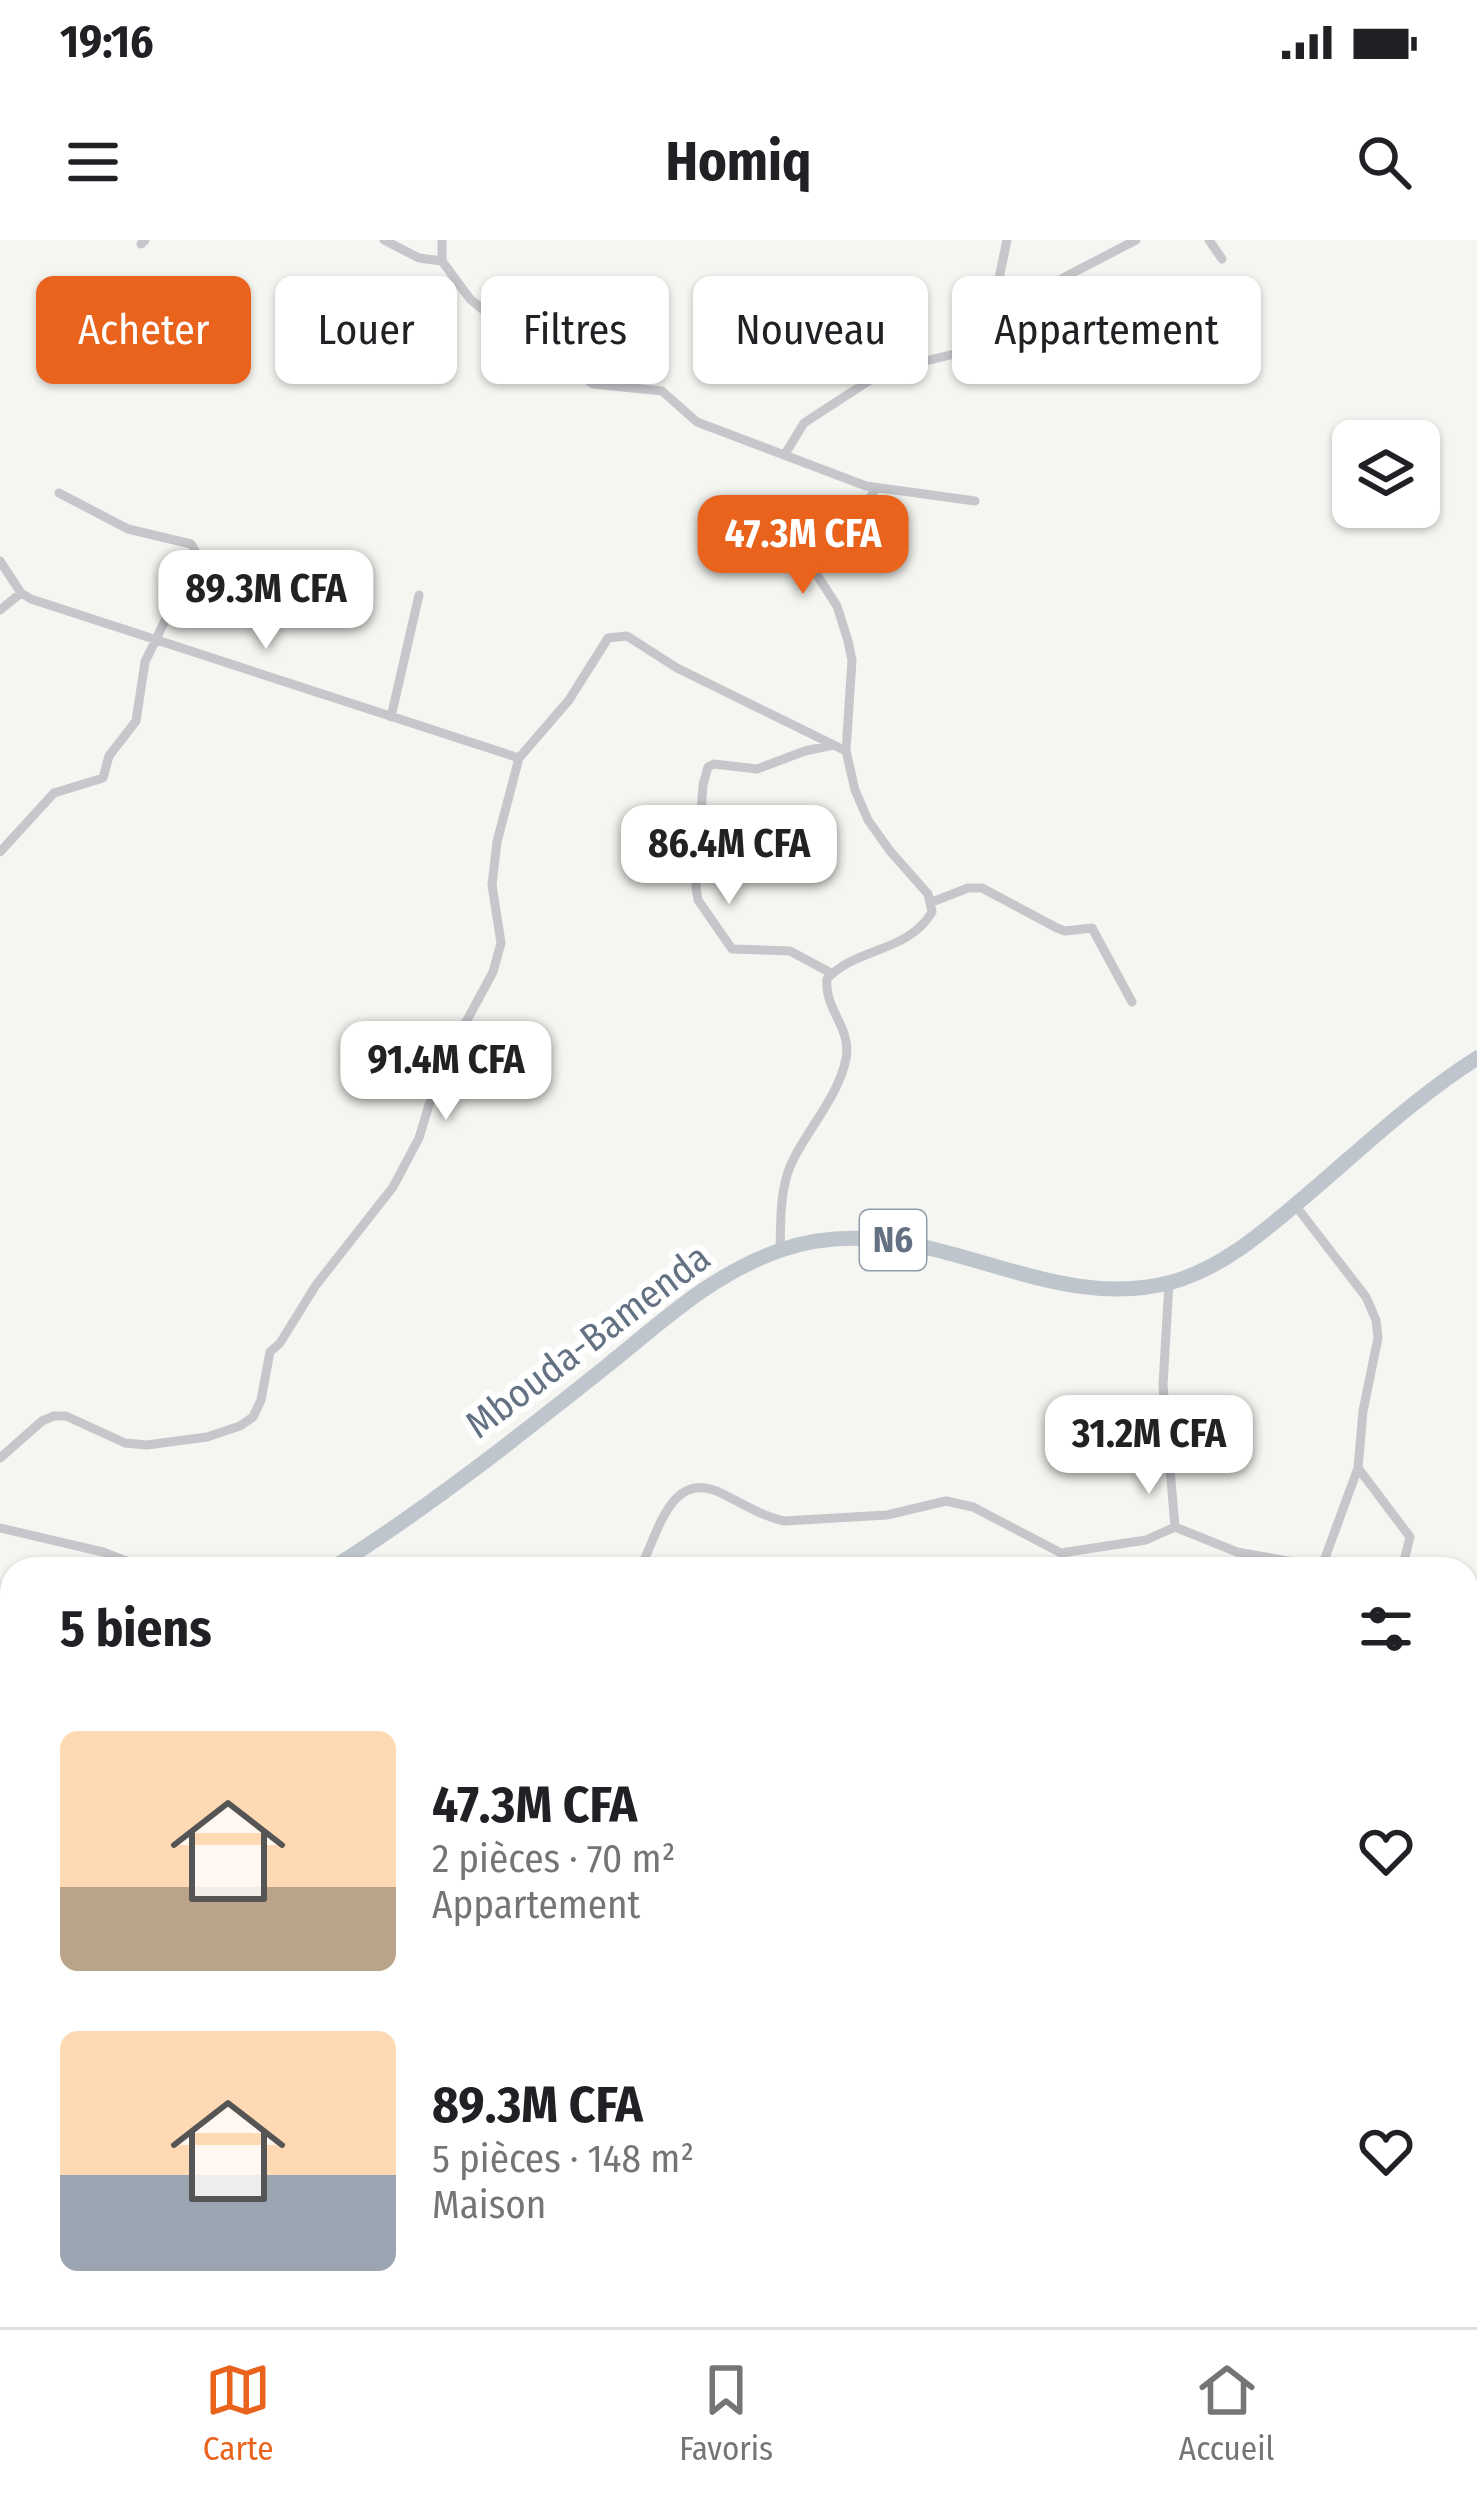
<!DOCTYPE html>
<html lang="fr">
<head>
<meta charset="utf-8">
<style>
	:root { --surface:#fff; --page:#f2f2f2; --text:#202124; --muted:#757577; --line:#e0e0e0; --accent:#e9631d }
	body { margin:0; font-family:"Fira Sans Condensed",sans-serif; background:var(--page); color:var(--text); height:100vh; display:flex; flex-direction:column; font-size:45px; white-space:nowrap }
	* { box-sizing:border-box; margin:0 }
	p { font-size:39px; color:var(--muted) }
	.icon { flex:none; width:66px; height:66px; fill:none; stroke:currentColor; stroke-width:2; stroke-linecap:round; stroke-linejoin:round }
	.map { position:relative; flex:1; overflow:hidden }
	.sheet { position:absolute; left:0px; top:1317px; width:1479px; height:771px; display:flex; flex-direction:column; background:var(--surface); border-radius:36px 36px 0 0; box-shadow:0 3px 9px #0004 }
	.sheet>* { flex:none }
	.guide { position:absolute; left:36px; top:36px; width:1407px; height:108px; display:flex; gap:24px }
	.tools { position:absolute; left:1332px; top:180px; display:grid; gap:24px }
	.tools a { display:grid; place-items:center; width:108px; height:108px; border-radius:18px; background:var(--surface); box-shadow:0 3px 9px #0004; font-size:60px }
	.price { position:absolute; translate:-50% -102px; padding:0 27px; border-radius:24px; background:#fff; color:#222; font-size:39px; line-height:78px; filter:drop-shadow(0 3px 6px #0008) }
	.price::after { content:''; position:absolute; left:50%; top:72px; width:36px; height:27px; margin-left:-18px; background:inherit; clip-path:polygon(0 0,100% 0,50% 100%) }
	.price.active { background:var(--accent); color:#fff }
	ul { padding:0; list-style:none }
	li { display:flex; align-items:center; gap:36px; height:300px; padding:0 60px }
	li span { display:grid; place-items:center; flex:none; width:336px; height:240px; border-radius:18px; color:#555 }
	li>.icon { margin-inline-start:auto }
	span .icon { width:144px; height:144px; fill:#fffc; stroke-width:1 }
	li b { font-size:51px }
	h2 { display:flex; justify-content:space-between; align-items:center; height:144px; padding:0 60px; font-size:51px }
	.chip { padding:0 42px; border-radius:18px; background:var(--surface); box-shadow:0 3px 9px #0004; font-size:42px; line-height:108px }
	.chip.active { background:var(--accent); color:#fff }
	.status { display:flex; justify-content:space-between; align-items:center; height:84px; padding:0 60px; background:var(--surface); direction:ltr }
	.status svg { height:33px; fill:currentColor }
	header { display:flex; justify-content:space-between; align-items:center; height:156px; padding:0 60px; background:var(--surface); font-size:54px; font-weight:700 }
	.tab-bar { display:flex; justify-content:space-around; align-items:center; height:168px; border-top:3px solid var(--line); background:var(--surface); font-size:33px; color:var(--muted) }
	.tab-bar a { display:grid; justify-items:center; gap:6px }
	.tab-bar .active { color:var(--accent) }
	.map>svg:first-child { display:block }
</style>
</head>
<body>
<div class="status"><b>19:16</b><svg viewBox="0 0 49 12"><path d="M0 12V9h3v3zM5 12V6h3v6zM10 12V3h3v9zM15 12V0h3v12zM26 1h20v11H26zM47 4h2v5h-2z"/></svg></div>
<header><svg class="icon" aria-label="menu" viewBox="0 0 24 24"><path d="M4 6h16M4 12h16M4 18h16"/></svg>Homiq<svg class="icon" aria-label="search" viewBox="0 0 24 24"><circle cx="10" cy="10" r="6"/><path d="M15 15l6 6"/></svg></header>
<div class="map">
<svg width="1477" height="2087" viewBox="0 0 1477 2087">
	<rect width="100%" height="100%" fill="#f5f5f1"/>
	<path fill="#d5dcd2" d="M1467 1900 1477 1916V2079L1467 2074Z
		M145 2076H238L237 2087H158Z
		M486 2076H729L726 2087H489Z
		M1021 2076H1136L1130 2087H1017Z
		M1375 2076H1459L1452 2087H1363Z"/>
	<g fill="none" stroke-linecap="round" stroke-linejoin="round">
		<path stroke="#c5c7cb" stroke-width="9" d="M384 0 419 18 442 21
			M442 0V21L470 59 504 87 593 144 662 151 697 182 866 246 975 261
			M1007 0 996 53 1014 102
			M1209 0 1222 19
			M141 4 145 0
			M785 214 804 183 884 131 1021 98 1063 38 1136 0
			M0 321 21 353 31 359 519 518
			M0 370 21 353
			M391 477 419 355
			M0 612 54 553 103 538 109 516 136 481 145 422 197 314 191 304 128 289 59 253
			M932 662 968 648H982L1057 688 1065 691 1092 688 1132 762
			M831 733 790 711 732 709 698 660 696 648 703 545 708 527 714 524 757 529 805 511 833 505
			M1295 965 1366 1057 1376 1080 1378 1098 1363 1171 1358 1228 1321 1329
			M780 1010C781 980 779 946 794 918 811 885 838 856 846 819 852 787 824 770 827 739 856 707 908 713 932 672L928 654 890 611 868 580 855 550 846 511 852 420 848 401 837 366 806 318C812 291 860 279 876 248
			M1169 1043 1163 1145 1175 1287 1237 1312 1322 1327
			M0 1218 42 1181 54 1176H66L125 1203 147 1205 207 1197 240 1186 253 1177 261 1160 270 1112 280 1103 316 1045 393 947 419 898 439 832 493 732 501 703 492 645 497 602 519 518 569 460 608 398 627 396 677 428 846 511
			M1358 1228 1410 1297 1402 1329
			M0 1288 103 1312 147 1329
			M640 1329C659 1291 671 1227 723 1254 743 1264 762 1276 784 1281L887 1275 946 1261 973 1267 1061 1313 1146 1300 1175 1287
			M0 1924 12 1927"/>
		<path stroke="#bfc5cd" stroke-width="15" d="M331 1329C428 1268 519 1196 608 1125 664 1080 712 1034 781 1010 919 962 1040 1078 1172 1042 1222 1028 1262 993 1301 960 1358 912 1414 858 1477 818
			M0 1406 12 1405"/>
	</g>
	<g text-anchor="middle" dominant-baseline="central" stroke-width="12" stroke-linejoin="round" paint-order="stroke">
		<rect fill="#fff" stroke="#929ca8" stroke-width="3" x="860" y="970" width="66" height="60" rx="9"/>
		<g font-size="36" font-weight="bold" fill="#637183">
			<text x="893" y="1000">N6</text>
		</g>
		<g font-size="39" fill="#637183" stroke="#fff">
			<text transform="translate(588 1101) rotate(-37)">Mbouda-Bamenda</text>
		</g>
	</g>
</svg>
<div class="tools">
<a><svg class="icon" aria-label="layers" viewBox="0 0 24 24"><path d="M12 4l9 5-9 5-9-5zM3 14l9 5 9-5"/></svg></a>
</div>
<b class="price active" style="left:803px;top:357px">47.3M CFA</b>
<b class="price" style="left:266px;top:412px">89.3M CFA</b>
<b class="price" style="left:729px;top:667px">86.4M CFA</b>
<b class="price" style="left:446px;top:883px">91.4M CFA</b>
<b class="price" style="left:1149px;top:1257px">31.2M CFA</b>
<div class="guide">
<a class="chip active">Acheter</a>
<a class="chip">Louer</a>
<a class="chip">Filtres</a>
<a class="chip">Nouveau</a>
<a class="chip">Appartement</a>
</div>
<section class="sheet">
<h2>5 biens<svg class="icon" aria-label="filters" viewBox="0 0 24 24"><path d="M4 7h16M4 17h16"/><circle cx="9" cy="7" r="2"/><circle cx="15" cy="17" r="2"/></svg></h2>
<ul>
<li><span style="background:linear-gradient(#ffd9b3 65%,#b9a48a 0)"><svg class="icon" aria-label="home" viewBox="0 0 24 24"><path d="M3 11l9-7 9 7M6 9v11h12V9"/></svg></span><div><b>47.3M CFA</b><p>2 pièces · 70 m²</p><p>Appartement</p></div><svg class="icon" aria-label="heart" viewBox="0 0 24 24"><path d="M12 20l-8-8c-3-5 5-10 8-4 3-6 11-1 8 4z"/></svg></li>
<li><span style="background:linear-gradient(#ffd9b3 60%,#9aa5b1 0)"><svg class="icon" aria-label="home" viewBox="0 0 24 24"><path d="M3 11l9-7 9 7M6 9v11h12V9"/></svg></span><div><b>89.3M CFA</b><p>5 pièces · 148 m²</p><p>Maison</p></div><svg class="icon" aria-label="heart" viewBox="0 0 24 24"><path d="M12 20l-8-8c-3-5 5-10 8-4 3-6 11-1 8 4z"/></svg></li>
</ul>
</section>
</div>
<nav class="tab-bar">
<a class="active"><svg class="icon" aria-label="map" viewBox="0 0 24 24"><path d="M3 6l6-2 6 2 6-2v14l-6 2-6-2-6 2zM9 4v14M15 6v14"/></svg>Carte</a>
<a><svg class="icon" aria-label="saved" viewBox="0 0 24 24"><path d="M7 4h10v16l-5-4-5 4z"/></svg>Favoris</a>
<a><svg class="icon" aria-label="home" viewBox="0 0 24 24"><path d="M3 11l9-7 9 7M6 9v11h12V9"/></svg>Accueil</a>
</nav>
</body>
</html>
